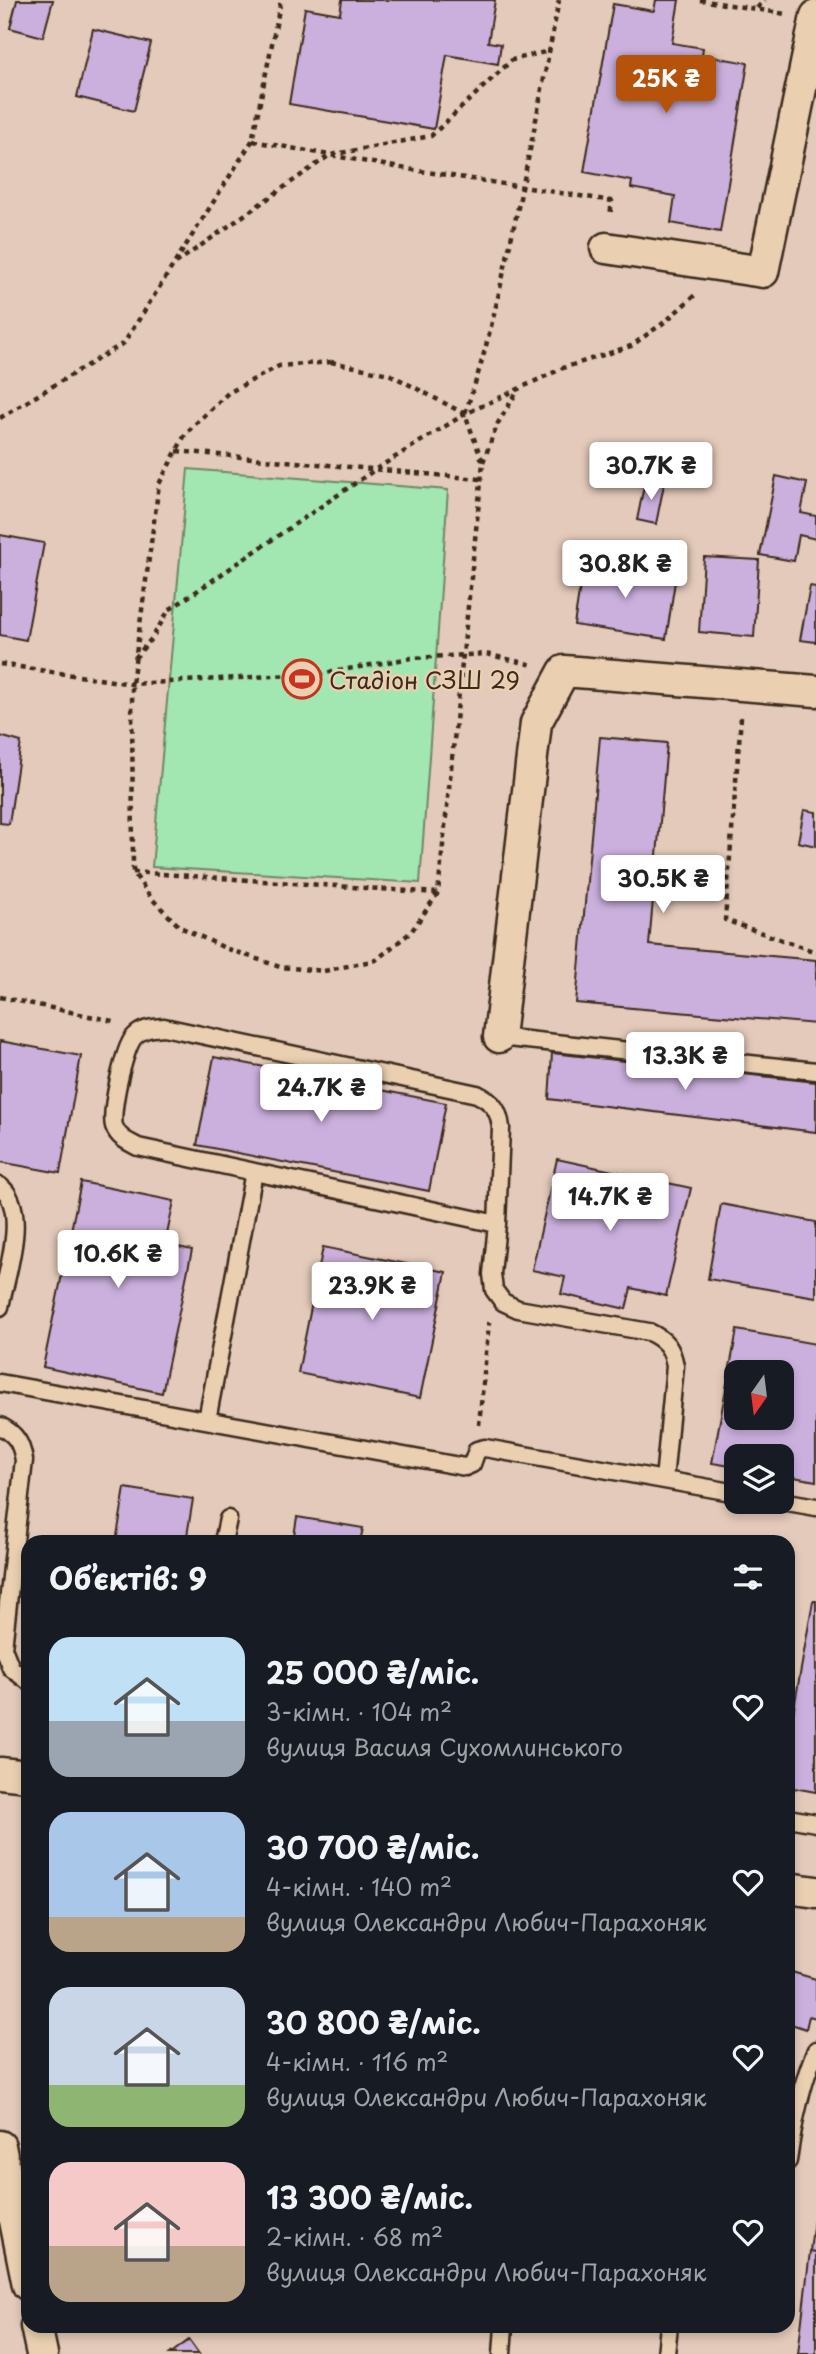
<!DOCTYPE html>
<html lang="uk">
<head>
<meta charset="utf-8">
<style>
	:root { --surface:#171b24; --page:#242831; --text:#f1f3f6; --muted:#9ea1a6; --accent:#b45309 }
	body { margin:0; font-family:"Playpen Sans",sans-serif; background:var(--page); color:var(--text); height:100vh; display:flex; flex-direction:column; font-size:26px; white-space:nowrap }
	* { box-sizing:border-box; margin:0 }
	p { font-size:23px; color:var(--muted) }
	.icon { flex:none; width:38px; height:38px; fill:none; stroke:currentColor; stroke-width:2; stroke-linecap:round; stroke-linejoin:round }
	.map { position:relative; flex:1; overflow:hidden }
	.details { position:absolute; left:21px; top:1535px; width:774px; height:798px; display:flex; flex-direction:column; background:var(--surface); border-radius:21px; box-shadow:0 4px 10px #0003 }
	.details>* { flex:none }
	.needle { width:46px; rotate:194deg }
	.buttons { position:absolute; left:724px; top:1360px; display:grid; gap:14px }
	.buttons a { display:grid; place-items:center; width:70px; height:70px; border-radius:14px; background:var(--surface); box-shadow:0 4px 10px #0003; font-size:35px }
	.price { position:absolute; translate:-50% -60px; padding:0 16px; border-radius:7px; background:#fff; color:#222; font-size:23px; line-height:46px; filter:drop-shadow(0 2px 4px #0008) }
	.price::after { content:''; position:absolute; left:50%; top:42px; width:21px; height:16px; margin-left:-10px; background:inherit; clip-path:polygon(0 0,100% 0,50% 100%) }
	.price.active { background:var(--accent); color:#fff }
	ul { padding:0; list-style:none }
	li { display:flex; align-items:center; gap:21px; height:175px; padding:0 28px }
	li span { display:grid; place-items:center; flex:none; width:196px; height:140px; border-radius:21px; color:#555 }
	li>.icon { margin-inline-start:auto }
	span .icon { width:84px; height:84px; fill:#fffc; stroke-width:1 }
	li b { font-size:30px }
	h2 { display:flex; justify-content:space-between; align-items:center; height:84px; padding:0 28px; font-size:30px }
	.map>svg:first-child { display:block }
</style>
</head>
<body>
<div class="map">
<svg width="816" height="2354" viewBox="0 0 816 2354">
	<rect width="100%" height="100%" fill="#e4caba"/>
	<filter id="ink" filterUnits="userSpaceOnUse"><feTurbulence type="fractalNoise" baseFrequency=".0143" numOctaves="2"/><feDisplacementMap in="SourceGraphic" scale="14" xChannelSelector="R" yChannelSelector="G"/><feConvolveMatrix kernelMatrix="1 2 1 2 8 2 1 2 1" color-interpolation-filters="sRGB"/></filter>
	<g filter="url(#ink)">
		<path fill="#a2e6b1" stroke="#6e8868" stroke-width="2" d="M188 469 448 490 420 883 152 867Z"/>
		<path fill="#cbb0de" stroke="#3b2a1e" stroke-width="2" fill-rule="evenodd" d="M17 0H53L43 37 10 28Z
			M342 0H495L488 42 501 44 498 64 447 55 434 129 289 104 305 8 340 14Z
			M656 0H679L672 43 703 48 702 55 748 63 720 232 671 223 675 196 631 188 632 181 584 172 613 4 654 11Z
			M93 29 151 43 134 111 77 97Z
			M776 476 807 483 801 513 816 516V539L799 535 794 561 760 555Z
			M645 481 664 484 656 524 637 520Z
			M0 535 44 543 26 640 0 635Z
			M704 557 759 560 754 637 699 632Z
			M584 560 676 575 666 639 574 625Z
			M810 586 816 587V642L800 640Z
			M0 736 21 742 9 824 0 823Z
			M600 737 667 743 649 945 816 960V1024L576 1003Z
			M804 810 816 812V846L798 842Z
			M0 1041 81 1056 60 1173 0 1162Z
			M552 1053 816 1082V1132L549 1099Z
			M214 1057 446 1103 429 1191 197 1145Z
			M557 1159 691 1188 666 1296 631 1288 626 1309 561 1294 565 1277 532 1270Z
			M81 1182 174 1201 165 1244 192 1250 162 1393 43 1367Z
			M721 1204 816 1222V1297L708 1279Z
			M323 1247 446 1272 420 1398 298 1373Z
			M737 1330 816 1344V1481L782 1475V1456H737V1467L712 1463ZM737 1372H782V1418H737Z
			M125 1488 193 1499 186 1542H116Z
			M297 1517 363 1528 360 1542H293Z
			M813 1601H816V1792L788 1787V1742Z
			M788 1971 816 1979V2018L809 2016 806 2029 788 2023Z
			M816 2204V2252L810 2251Z
			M810 2251 816 2252V2354H798Z
			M189 2340 199 2354H170Z"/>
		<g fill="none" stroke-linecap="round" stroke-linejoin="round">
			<g stroke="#3b2a1e" stroke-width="21">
				<path id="lane" d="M499 1037 816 1071
					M0 1186C30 1209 6 1275 0 1307
					M497 1224 138 1147C128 1142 118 1138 114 1126 110 1112 124 1048 134 1037 142 1028 154 1028 164 1027L477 1094C493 1102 499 1110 501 1128L497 1224 492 1274 494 1290 503 1302 518 1309 649 1332C666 1340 672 1348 675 1366L664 1480
					M0 1383 465 1467 472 1464 477 1450 485 1448 737 1493
					M207 1420 254 1172
					M0 1426C16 1434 21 1443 24 1460L3 1648 11 1668 28 1681
					M782 1501 816 1507
					M223 1542 228 1519
					M788 1818 816 1823
					M788 2161C793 2123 801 2085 816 2050
					M502 2354 504 2326
					M666 2354 669 2326"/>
			</g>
			<g stroke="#3b2a1e" stroke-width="35">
				<path id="street" d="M606 248 763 272 816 16
					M499 1037 536 723 564 671 816 691
					M0 1773 28 1776
					M788 1888 816 1892
					M0 2146 28 2285
					M36 2326 42 2354"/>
			</g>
			<path stroke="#3b2a1e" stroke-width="4.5" stroke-dasharray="5 5" stroke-linecap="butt" d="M700 0 786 14
				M757 8 765 0
				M253 141 395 167 612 201 610 216
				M176 263 330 155 431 136 512 60 549 51
				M331 362 389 374 465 414 483 463 438 893 411 932 376 960 324 971 280 967 225 948 180 927 152 899 133 872 132 684 159 484 186 433 228 393 279 366Z
				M465 413C484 361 496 307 508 253 527 169 543 84 559 0
				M0 418 124 343 252 141 281 0
				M177 451 480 479
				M483 462 498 423 517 392
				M135 658 152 638 169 610 376 469 465 414 563 368 631 346 666 321 696 294
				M0 664 132 684 325 673 411 658 486 654 533 665
				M741 717 725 920 816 952
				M133 872 438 893
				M0 997 113 1021
				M479 1425 489 1322"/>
			<use href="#lane" stroke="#ead0b1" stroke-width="16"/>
			<use href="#street" stroke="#ead0b1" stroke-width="30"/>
		</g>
	</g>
	<defs>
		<g id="stadium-ring" transform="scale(2.0125)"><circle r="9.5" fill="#ead0b1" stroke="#c8321e" stroke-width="1.5"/><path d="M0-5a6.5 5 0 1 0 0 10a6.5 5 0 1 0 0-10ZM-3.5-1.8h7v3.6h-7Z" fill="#c8321e"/></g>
	</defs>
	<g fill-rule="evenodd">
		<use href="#stadium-ring" x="302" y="679"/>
	</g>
	<g text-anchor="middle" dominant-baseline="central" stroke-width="5" stroke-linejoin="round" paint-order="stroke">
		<g font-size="23" fill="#3b2a1e" stroke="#ead0b1" text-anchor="start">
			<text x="329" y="679">Стадіон СЗШ 29</text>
		</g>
	</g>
</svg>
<div class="buttons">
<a><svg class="needle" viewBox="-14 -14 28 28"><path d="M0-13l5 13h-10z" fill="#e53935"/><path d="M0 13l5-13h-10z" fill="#9ea1a6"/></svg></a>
<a><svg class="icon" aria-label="layers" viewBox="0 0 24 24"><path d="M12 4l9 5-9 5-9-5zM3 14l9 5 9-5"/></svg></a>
</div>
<b class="price active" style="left:666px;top:115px">25K ₴</b>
<b class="price" style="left:651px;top:502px">30.7K ₴</b>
<b class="price" style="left:625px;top:600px">30.8K ₴</b>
<b class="price" style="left:663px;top:915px">30.5K ₴</b>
<b class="price" style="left:685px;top:1092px">13.3K ₴</b>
<b class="price" style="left:321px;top:1124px">24.7K ₴</b>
<b class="price" style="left:610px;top:1233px">14.7K ₴</b>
<b class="price" style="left:118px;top:1290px">10.6K ₴</b>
<b class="price" style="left:372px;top:1322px">23.9K ₴</b>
<section class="details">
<h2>Об’єктів: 9<svg class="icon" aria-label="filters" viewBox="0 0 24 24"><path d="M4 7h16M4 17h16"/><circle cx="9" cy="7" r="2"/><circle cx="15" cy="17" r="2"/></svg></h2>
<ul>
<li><span style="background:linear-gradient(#bfe0f5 60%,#9aa5b1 0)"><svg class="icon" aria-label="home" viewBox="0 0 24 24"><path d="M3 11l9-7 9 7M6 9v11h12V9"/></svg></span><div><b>25 000 ₴/міс.</b><p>3-кімн. · 104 m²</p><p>вулиця Василя Сухомлинського</p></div><svg class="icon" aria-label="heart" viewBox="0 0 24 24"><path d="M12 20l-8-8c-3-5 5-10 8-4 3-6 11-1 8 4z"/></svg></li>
<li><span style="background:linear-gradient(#a9c7e8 75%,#b9a48a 0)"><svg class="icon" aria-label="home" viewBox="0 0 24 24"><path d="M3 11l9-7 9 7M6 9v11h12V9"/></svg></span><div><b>30 700 ₴/міс.</b><p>4-кімн. · 140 m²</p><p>вулиця Олександри Любич-Парахоняк</p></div><svg class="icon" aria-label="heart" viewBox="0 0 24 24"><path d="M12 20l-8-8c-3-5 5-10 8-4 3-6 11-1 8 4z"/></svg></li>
<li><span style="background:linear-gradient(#c9d6e8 70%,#8fb573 0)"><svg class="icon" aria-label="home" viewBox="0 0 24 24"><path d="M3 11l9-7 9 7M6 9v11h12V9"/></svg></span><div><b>30 800 ₴/міс.</b><p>4-кімн. · 116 m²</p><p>вулиця Олександри Любич-Парахоняк</p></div><svg class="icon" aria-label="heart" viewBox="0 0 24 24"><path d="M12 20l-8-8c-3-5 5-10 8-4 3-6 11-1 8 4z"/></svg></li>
<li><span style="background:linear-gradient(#f6c9c9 60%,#b9a48a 0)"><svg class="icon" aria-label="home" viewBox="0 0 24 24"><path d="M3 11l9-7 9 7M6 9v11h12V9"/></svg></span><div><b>13 300 ₴/міс.</b><p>2-кімн. · 68 m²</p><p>вулиця Олександри Любич-Парахоняк</p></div><svg class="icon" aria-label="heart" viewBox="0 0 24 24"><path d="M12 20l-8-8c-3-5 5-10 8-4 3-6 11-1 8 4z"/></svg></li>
</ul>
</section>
</div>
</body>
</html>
